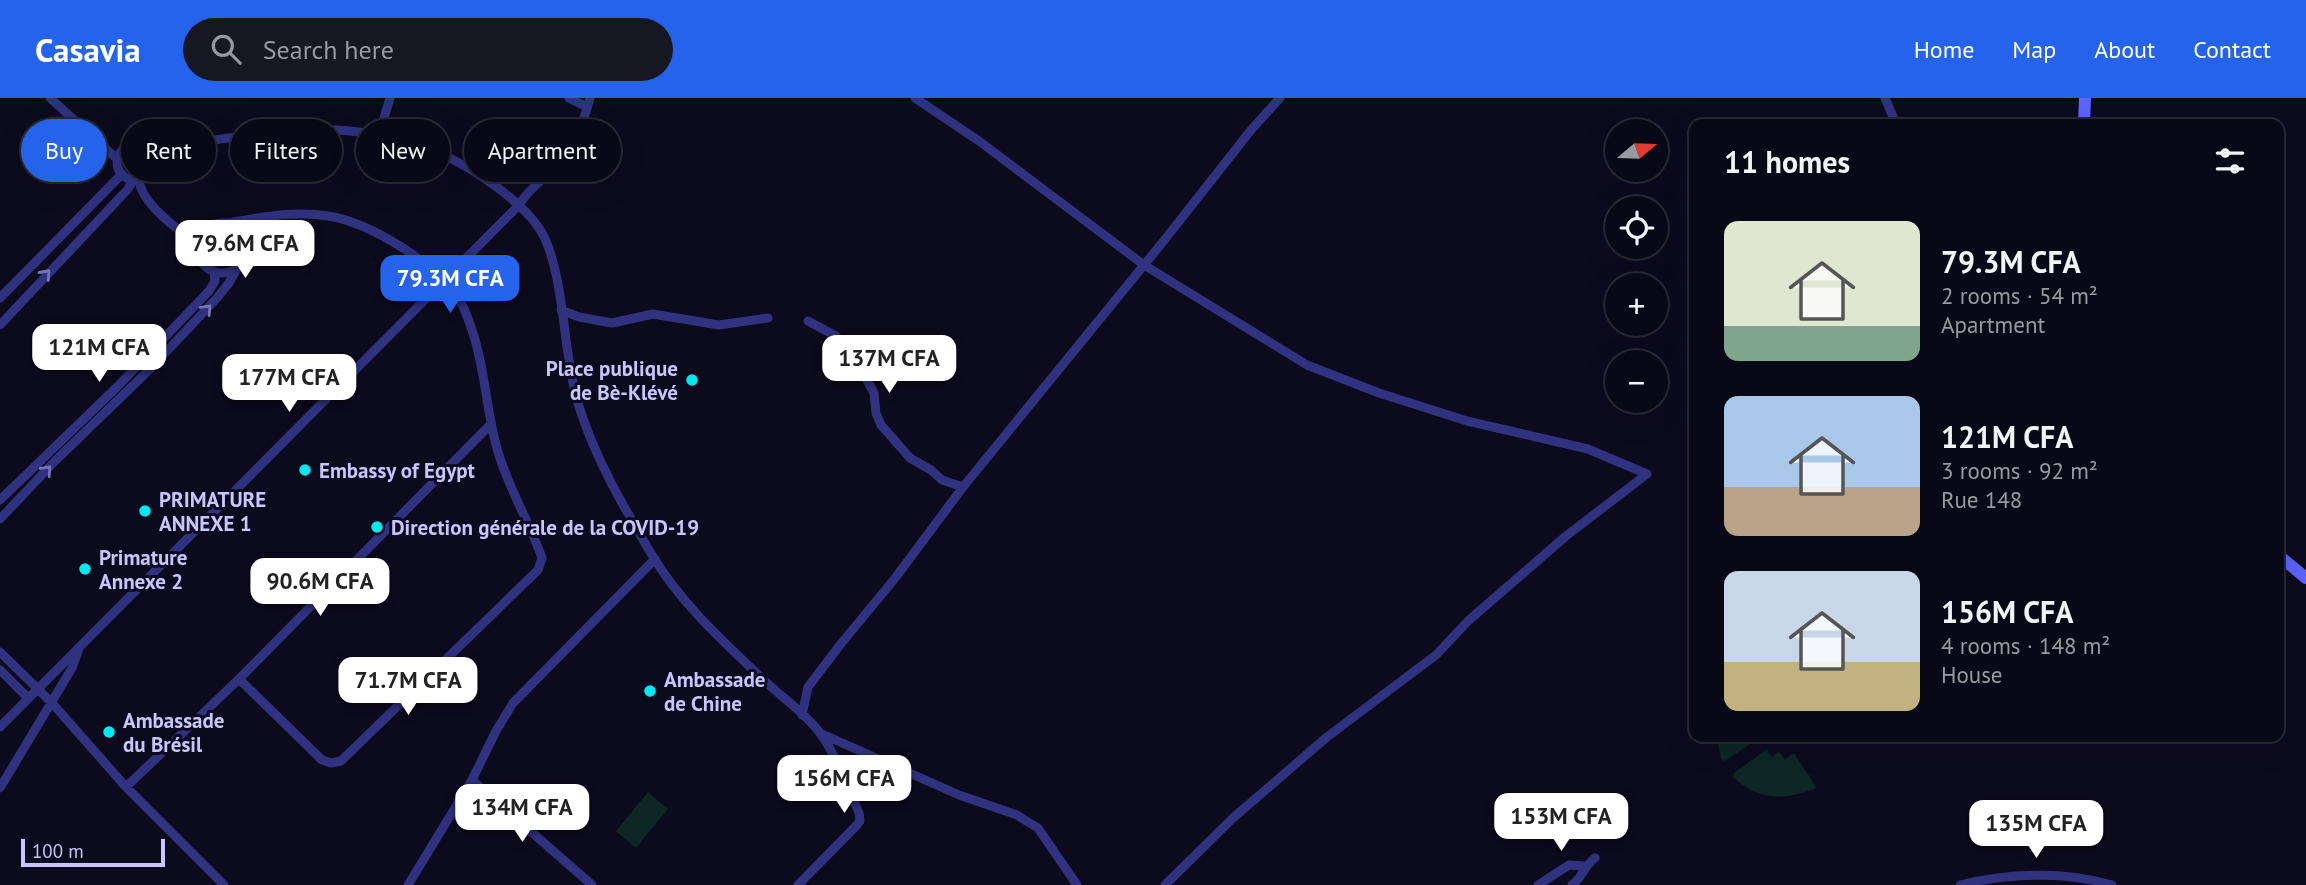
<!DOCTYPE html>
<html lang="en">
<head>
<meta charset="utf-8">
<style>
	:root { --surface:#090816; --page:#171623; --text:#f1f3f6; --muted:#999aa1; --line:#292935; --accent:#2563eb }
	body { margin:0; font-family:"PT Sans",sans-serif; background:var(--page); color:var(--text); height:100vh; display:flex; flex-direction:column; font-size:26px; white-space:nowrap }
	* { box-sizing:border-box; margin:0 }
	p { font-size:23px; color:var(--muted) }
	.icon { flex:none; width:38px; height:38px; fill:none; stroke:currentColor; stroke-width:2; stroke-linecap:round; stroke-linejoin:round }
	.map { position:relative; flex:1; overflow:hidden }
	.details { position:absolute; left:1689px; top:21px; width:595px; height:623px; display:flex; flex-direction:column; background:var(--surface); border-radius:14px; box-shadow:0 7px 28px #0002,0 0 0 2px var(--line) }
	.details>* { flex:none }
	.guide { position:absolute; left:21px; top:21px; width:665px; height:63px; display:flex; gap:14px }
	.needle { width:46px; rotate:71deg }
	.buttons { position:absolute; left:1605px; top:21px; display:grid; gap:14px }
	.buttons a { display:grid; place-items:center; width:63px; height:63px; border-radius:50%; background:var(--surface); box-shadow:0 7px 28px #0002,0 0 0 2px var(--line); font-size:35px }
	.scale { position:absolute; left:21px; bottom:18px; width:144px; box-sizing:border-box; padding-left:7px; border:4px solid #c8c5ff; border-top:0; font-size:19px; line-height:24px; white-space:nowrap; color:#c8c5ff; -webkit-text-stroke:5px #0c0a1d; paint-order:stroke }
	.price { position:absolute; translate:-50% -60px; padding:0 16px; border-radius:14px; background:#fff; color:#222; font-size:23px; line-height:46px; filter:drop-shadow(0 2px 4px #0008) }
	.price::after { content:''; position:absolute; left:50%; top:42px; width:21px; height:16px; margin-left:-10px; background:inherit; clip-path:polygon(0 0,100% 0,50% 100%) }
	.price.selected { background:var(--accent); color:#fff }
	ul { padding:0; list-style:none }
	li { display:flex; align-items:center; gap:21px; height:175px; padding:0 35px }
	li span { display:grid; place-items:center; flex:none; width:196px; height:140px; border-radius:14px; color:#555 }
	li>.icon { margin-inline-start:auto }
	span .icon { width:84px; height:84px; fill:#fffc; stroke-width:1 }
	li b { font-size:30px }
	h2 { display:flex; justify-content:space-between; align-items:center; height:84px; padding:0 35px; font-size:30px }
	.pill { padding:0 24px; border-radius:32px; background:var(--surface); box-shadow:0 7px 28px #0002,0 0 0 2px var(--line); font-size:24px; line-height:63px }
	.pill.selected { background:var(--accent); color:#fff }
	header { display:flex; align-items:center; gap:42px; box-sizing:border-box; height:98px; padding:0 35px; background:var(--accent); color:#fff }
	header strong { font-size:33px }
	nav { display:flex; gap:38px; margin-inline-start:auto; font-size:24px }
	.search { width:490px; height:63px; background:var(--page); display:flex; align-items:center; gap:18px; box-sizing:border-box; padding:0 24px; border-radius:38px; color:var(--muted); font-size:26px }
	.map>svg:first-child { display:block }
</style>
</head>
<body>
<header>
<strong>Casavia</strong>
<div class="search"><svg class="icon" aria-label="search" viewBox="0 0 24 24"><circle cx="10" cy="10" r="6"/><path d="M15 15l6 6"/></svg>Search here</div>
<nav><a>Home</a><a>Map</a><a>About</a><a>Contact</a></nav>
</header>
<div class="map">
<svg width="2306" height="787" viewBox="0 0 2306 787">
	<rect width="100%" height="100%" fill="#0c0a1d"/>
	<path fill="#0c2724" d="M1717 639H1758L1759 640 1725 663 1721 661Z
		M1767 651 1772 659 1779 653 1785 661 1794 655 1817 690C1785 702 1760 704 1733 679L1734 675Z
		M648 694 668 711 636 750 616 733Z"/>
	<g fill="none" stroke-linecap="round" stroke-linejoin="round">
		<path stroke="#303280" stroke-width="9" d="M50 0 117 61
			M569 0 587 9
			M915 0 979 43 1144 167 1307 267 1379 295 1467 323 1588 351 1647 376 1566 438 1468 523 1436 557 1327 639 1233 720 1165 787
			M1885 0 1896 26
			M379 37 390 0
			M144 49C213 46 280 27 350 33 376 36 406 40 431 51 468 67 531 106 546 143 565 189 563 252 577 302 593 357 623 408 652 457 681 506 726 546 767 585 784 601 806 616 820 635 835 655 849 691 859 715L860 723 857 727 798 787
			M152 68 150 54 139 46C114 45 109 77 132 82 136 82 139 82 143 80 149 77 150 72 154 67 161 60 173 54 182 48
			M139 82C141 105 179 133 198 146
			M227 125C260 120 295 112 328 118 369 124 438 166 460 203 465 211 469 223 472 232 486 272 486 317 499 357 510 393 530 425 542 460L538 472 341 663 331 665 322 662 239 581
			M197 150a25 25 0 1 1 50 0a25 25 0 1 1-50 0Z
			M0 200 122 76
			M561 212 579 219 612 225 653 216 719 227 768 220
			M808 223 836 238 858 266 874 295 876 315 881 327 910 360 931 372 942 382 963 389
			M0 227 128 91 133 82
			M0 402 118 288 209 193 215 183 214 173
			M0 421 55 363 150 271 217 200 229 185 238 169
			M0 554 52 605 126 689 224 787
			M0 572 28 600
			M802 617 808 589 840 547 896 479 963 389 1166 140 1251 32 1280 0
			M0 629 520 106C526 95 534 90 542 81 567 54 581 36 590 0
			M820 635 959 697 1017 717 1028 724 1038 730 1077 787
			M472 682 592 787
			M126 689 239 581 491 326
			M0 690 72 570 80 548
			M408 787 472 682 496 633 513 605 655 461
			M1538 787 1569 767 1584 768
			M1572 787C1583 779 1583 769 1595 760
			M1960 787C2009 775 2064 773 2112 787"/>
		<path stroke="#5c63ff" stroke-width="12" d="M2084 26 2085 0
			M2278 457 2306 480"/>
	</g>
	<defs><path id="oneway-chevron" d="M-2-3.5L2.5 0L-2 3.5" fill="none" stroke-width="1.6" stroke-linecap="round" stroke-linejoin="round" transform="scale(1.75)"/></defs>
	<g stroke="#7474b9">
		<use href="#oneway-chevron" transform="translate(46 176) rotate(-48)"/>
		<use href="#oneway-chevron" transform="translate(207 211) rotate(-47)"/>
		<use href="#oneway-chevron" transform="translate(47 372) rotate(-47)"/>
	</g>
	<g fill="#00e8f0" stroke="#0c0a1d" stroke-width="2.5">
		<circle cx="692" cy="282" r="7"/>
		<circle cx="305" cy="372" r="7"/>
		<circle cx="145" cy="413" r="7"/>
		<circle cx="377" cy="429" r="7"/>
		<circle cx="85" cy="471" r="7"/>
		<circle cx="650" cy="593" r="7"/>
		<circle cx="109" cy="634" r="7"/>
	</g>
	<g text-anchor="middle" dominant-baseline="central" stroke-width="6" stroke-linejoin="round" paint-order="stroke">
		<g font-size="21" font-weight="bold" fill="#c8c5ff" stroke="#0c0a1d" text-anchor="start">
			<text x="678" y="270" text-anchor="end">Place publique<tspan x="678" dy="24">de Bè-Klévé</tspan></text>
			<text x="319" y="372">Embassy of Egypt</text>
			<text x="159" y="401">PRIMATURE<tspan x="159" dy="24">ANNEXE 1</tspan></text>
			<text x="391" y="429">Direction générale de la COVID-19</text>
			<text x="99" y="459">Primature<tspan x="99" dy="24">Annexe 2</tspan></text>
			<text x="664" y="581">Ambassade<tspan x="664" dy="24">de Chine</tspan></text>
			<text x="123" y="622">Ambassade<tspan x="123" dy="24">du Brésil</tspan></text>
		</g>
	</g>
</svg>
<div class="buttons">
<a><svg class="needle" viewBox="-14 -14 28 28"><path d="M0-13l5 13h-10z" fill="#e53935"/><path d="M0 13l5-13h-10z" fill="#999aa1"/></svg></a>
<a><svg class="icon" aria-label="locate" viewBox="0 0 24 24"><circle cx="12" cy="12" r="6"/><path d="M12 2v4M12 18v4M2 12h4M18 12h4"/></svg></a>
<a>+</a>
<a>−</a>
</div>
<div class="scale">100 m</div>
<b class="price" style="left:245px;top:182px">79.6M CFA</b>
<b class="price selected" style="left:450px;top:217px">79.3M CFA</b>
<b class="price" style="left:99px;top:286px">121M CFA</b>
<b class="price" style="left:889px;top:297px">137M CFA</b>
<b class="price" style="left:289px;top:316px">177M CFA</b>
<b class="price" style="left:320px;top:520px">90.6M CFA</b>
<b class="price" style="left:408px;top:619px">71.7M CFA</b>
<b class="price" style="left:844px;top:717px">156M CFA</b>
<b class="price" style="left:522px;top:746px">134M CFA</b>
<b class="price" style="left:1561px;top:755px">153M CFA</b>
<b class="price" style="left:2036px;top:762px">135M CFA</b>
<div class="guide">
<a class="pill selected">Buy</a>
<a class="pill">Rent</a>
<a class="pill">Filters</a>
<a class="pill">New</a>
<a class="pill">Apartment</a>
</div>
<section class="details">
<h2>11 homes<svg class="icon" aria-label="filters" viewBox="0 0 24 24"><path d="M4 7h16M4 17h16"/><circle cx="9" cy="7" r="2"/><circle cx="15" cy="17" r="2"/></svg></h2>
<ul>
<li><span style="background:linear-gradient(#dfe7d0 75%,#7fa58c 0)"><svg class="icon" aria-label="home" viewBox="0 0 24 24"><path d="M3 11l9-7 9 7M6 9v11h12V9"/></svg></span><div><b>79.3M CFA</b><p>2 rooms · 54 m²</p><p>Apartment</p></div></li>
<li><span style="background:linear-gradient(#a9c7e8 65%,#b9a48a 0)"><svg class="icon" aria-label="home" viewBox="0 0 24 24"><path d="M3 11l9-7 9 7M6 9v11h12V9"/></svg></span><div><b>121M CFA</b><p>3 rooms · 92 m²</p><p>Rue 148</p></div></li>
<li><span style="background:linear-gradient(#c9d6e8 65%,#c2b280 0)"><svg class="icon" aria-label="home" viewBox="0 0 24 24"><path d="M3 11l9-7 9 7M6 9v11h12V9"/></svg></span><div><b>156M CFA</b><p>4 rooms · 148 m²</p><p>House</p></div></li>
</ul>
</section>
</div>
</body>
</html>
